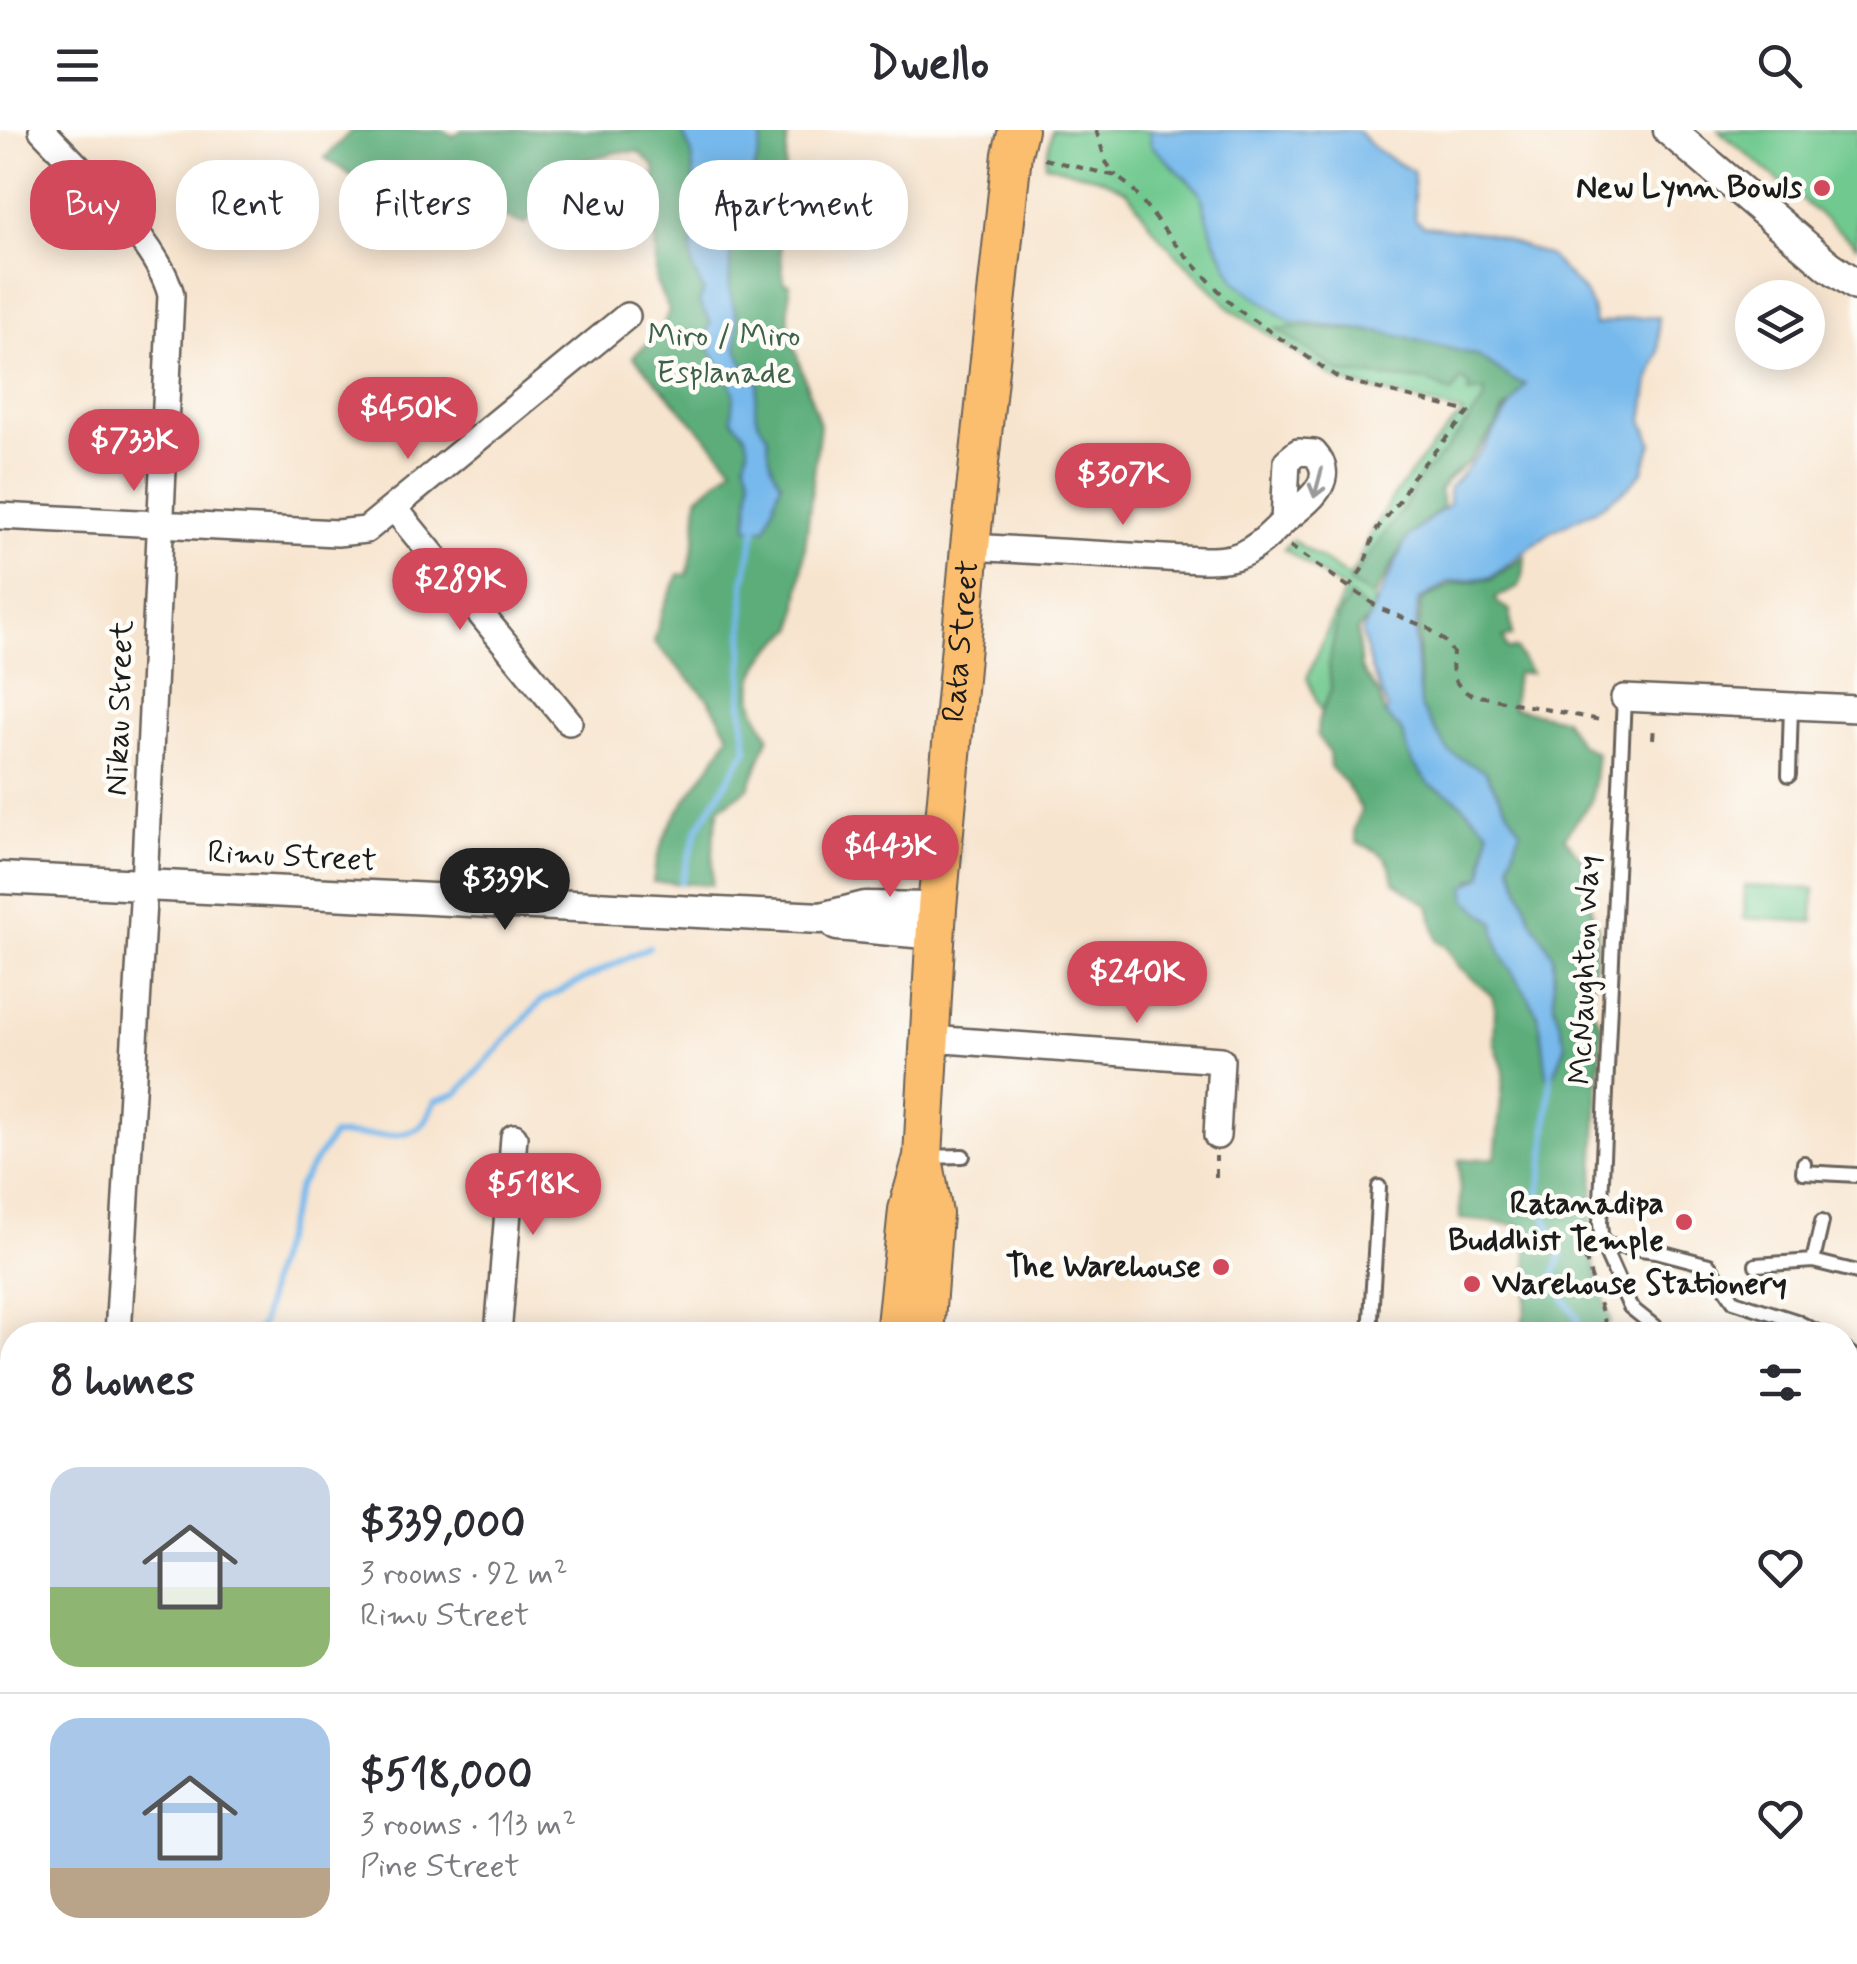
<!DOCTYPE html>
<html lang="en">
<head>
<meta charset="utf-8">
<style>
	:root { --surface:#fff; --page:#f7f7f7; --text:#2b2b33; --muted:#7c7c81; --line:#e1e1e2; --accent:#d1495b }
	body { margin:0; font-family:Mynerve,sans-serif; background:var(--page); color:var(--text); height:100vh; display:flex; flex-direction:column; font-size:38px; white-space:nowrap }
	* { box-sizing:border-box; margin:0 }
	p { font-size:32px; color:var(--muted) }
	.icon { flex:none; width:55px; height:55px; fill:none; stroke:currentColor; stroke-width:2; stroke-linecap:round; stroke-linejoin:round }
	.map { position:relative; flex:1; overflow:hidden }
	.details { position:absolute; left:0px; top:1192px; width:1858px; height:642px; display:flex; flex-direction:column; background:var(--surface); border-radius:40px 40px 0 0; box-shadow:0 5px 25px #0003 }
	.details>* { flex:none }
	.hud { position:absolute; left:30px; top:30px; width:1000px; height:90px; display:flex; gap:20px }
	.controls { position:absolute; left:1735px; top:150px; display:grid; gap:20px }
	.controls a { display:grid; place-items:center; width:90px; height:90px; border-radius:50%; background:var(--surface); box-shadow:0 5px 25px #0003; font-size:50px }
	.price { position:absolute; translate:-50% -85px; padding:0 22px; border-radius:35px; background:var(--accent); color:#fff; font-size:32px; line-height:65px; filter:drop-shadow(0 2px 5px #0008) }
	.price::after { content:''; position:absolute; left:50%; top:60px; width:30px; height:22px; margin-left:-15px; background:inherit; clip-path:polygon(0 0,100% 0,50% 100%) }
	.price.on { background:#222; color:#fff }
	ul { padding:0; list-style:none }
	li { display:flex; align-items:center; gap:30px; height:250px; padding:0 50px }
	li+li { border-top:2px solid var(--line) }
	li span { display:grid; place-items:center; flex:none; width:280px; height:200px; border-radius:30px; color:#555 }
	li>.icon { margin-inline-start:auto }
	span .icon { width:120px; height:120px; fill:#fffc; stroke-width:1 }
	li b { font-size:42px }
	h2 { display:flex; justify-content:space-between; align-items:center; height:120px; padding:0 50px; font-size:42px }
	.pill { padding:0 35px; border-radius:40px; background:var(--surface); box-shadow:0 5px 25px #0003; font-size:35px; line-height:90px }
	.pill.on { background:var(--accent); color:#fff }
	header { display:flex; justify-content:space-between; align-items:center; height:130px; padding:0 50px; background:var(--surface); font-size:45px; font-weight:700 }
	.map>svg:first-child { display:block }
</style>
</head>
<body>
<header><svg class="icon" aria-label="menu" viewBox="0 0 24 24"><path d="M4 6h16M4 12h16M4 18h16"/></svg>Dwello<svg class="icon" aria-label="search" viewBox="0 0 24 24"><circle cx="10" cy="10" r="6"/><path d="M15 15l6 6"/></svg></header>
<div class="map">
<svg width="1857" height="1834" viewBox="0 0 1857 1834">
	<rect width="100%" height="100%" fill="#fdfcf7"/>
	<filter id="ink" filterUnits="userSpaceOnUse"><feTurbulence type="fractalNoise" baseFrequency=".01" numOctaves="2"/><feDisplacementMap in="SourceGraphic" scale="20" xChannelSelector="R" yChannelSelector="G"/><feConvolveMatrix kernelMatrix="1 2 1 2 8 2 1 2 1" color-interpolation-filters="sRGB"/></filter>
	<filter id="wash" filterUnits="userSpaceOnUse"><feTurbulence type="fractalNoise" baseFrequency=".0048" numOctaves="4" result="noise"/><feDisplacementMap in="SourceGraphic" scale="40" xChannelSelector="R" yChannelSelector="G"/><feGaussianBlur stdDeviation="2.25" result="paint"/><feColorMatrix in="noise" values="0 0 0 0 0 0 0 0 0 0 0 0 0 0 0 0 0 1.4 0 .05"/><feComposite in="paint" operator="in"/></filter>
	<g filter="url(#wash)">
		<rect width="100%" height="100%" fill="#f7e4ce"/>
		<path fill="#70c98f" stroke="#467256" stroke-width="2.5" d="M1052 0H1202L1517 271C1496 286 1486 313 1467 332 1458 342 1448 349 1439 360L1443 377 1407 408 1374 467 1373 485 1357 500 1361 539 1379 565 1337 618 1307 548 1345 460 1284 419 1292 410 1349 447C1362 432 1364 414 1374 397 1399 354 1429 318 1463 283L1339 251 1233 181 1161 109 1127 61 1102 49 1045 34Z
			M1718 0H1857V116Z
			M1745 756 1814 759 1813 792 1744 788Z
			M1857 1284V1365L1845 1368V1294Z
			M1312 1823V1822L1408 1823 1395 1834H1306Z"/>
		<path fill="#5cad7a" stroke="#3c644b" stroke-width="2.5" d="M352 0H443L453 6 462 0H688L753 45 764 0H788L780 115 784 153 790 154 788 199 820 295 795 498C772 517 748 536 753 570 754 581 764 596 769 606L749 658 719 679 714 704 712 755 653 752C659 687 702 658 729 604L709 570 654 512 662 481 679 444 687 445 695 410 698 367 733 337 633 226 660 203 669 180 656 153 655 37 639 22H618L576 32 552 68 525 94 450 69 411 74 367 56 325 28Z
			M1300 197 1383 202 1476 225 1515 251 1526 253 1517 271 1503 280 1497 295 1468 332 1452 344 1439 360 1443 377 1407 408 1374 467 1349 453 1406 374 1420 346 1442 325 1484 271 1485 261 1468 263 1471 257 1461 249 1452 263 1427 251 1341 243 1277 199Z
			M1525 426C1523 453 1524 459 1496 467V472L1510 480 1512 506 1503 508 1507 519H1516L1531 543H1516L1512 578 1564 589 1580 614 1597 623 1592 671 1564 707 1584 732 1591 779 1598 798 1591 877 1602 896 1591 1104 1594 1134 1611 1191 1603 1205H1518C1529 1182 1533 1116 1519 1095L1460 1089 1459 1030 1495 1028 1504 941 1494 912 1495 878 1492 866 1458 836 1446 817 1437 811 1429 776 1394 752C1390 727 1382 721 1357 713L1354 700 1361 679 1346 654 1330 637 1329 623 1317 605 1318 592 1331 559 1329 534 1338 486 1350 466 1373 485 1357 500 1361 539 1379 565 1385 585 1401 600 1412 632 1430 655 1454 667 1489 700 1482 746 1472 750 1475 775 1495 793C1494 827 1520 848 1534 877 1543 897 1544 924 1547 946L1553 947 1566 915 1554 877 1553 825 1531 789 1510 732 1520 700 1485 642 1449 622 1420 577 1418 510 1421 471 1452 454 1492 449Z"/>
		<path fill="#77b9ec" stroke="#4a6a84" stroke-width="2.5" d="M681 0H764L753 46 750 87 732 95 729 160 737 189V219L742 231 759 252C754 273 751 288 768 305 768 322 770 338 781 352L766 398H747L751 348 745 330C753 311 745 303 732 289 732 280 735 270 734 262 729 242 712 228 704 208L711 193 699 173 704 161 693 140 691 118 696 81 692 24Z
			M1149 0H1358C1371 19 1393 31 1413 41L1415 89 1425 96 1486 103 1550 126 1585 163 1592 177 1595 195 1629 188 1658 187 1659 222 1649 251 1643 290 1652 313 1643 341 1630 356 1597 379 1552 401 1491 447 1449 452 1418 471 1415 511 1420 577 1449 622 1485 642 1520 700 1510 733 1531 789 1553 825 1554 876 1566 915 1553 947H1547C1544 925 1544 898 1534 877 1520 848 1494 827 1495 793L1467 770 1465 757 1482 746 1489 700 1454 667 1430 655 1412 632 1401 600 1385 585 1388 579 1371 539 1362 503 1408 407 1449 374V359L1482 320 1526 254 1515 251 1476 225 1383 202 1290 192 1236 152 1214 109 1200 62 1151 15Z"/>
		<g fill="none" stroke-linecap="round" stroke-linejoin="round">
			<path stroke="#77b9ec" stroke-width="6" d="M681 752 698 698 747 619 742 575 744 453 757 392
				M1551 943 1545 1026 1538 1069 1562 1126 1552 1151 1578 1189 1574 1205
				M252 1205 262 1194 271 1147 299 1055 333 1005C356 1004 410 1011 423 994 428 988 431 978 435 971L458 963 542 870 649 817
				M1342 1822 1344 1834"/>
		</g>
	</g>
	<g filter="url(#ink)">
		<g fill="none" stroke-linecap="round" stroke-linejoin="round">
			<g stroke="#69625a" stroke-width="18">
				<path id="service" d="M1624 568 1600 1093 1602 1114 1630 1177 1665 1205
					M1789 645 1791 576
					M926 1027 963 1026
					M1804 1033 1803 1042 1857 1045
					M1602 1114 1656 1121 1709 1135 1734 1171 1796 1191 1823 1205
					M1813 1131 1822 1092
					M1756 1135 1813 1131 1857 1142
					M1370 1205 1379 1057
					M1845 1220 1857 1229
					M1420 1834 1427 1822
					M1708 1834 1727 1822"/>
			</g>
			<g stroke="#69625a" stroke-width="30">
				<path id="minor" d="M42 0C80 41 158 112 171 165L144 755 118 1205
					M395 379 569 592
					M0 386 337 403 366 400 627 186
					M970 417 1201 430C1215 430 1228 430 1240 425 1259 417 1270 404 1284 391 1303 374 1341 352 1314 323L1298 322 1287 331 1284 391
					M1624 568 1857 579
					M931 909 1221 930 1217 1006
					M498 1205 514 1007
					M1845 1378 1857 1375
					M1845 1745 1857 1733
					M146 1822 151 1834"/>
			</g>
			<g stroke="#69625a" stroke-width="35">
				<path id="tertiary" d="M1669 0 1829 136 1857 155
					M0 748 821 788 865 777 937 778
					M837 795 936 804"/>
			</g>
			<g stroke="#69625a" stroke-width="38">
				<path id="secondary" d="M1845 1257 1857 1248
					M849 1834 852 1822"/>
			</g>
			<g stroke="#69625a" stroke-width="42">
				<g id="primary">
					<path id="s1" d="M895 1205 908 1080 923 1027 937 778 970 417 1012 24 1018 0"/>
					<path d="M924 1205 933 1084 925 1039"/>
					<path d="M1845 1608 1857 1614"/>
					<path d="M1845 1638 1857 1643"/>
					<path d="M249 1834 277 1822"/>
				</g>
			</g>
			<path stroke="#69625a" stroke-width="4" stroke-dasharray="8 8" stroke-linecap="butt" d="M1096 0 1106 32 1116 46
				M1044 29 1116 46 1132 58 1175 114 1234 177 1340 249 1469 282 1412 347 1400 370 1375 402 1363 438 1350 457
				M1290 416 1379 478 1428 498 1446 512 1453 523C1451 542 1452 553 1469 564L1605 591
				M1653 609 1654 595
				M1216 1047V1026
				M1585 1098 1579 1108 1605 1192 1597 1205"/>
			<use href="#service" stroke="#fff" stroke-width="12"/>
			<use href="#minor" stroke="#fff" stroke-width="25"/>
			<use href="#tertiary" stroke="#fff" stroke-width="30"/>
			<use href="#secondary" stroke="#fde5c5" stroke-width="32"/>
			<use href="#primary" stroke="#fbbd6e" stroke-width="38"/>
			<path stroke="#1c1c1c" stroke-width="6" stroke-dasharray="15 8" stroke-linecap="butt" d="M1845 1798 1857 1789
				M1794 1834 1812 1822"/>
		</g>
		<defs><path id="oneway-shaft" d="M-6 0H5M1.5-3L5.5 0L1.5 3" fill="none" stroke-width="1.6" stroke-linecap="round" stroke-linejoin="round" transform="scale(2.5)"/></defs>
		<use stroke="#999" href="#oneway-shaft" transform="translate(1318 353) rotate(105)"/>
	</g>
	<g fill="#d1495b" stroke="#fdfcf7" stroke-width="4">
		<circle cx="1822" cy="58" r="10"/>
		<circle cx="1684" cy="1092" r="10"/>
		<circle cx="1221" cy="1137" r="10"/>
		<circle cx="1472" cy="1154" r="10"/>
	</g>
	<g text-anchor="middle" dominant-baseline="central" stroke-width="9" stroke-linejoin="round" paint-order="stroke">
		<g font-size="32" font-weight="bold" fill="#1c1c1c" stroke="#fdfcf7" text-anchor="end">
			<text x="1802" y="58">New Lynn Bowls</text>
			<text x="1664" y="1074">Ratanadipa<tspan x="1664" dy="37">Buddhist Temple</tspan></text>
			<text x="1201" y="1137">The Warehouse</text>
			<text x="1492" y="1154" text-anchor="start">Warehouse Stationery</text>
		</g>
		<g font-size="32" fill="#3e614a" stroke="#fdfcf7">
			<text x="724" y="206">Miro / Miro<tspan x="724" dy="37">Esplanade</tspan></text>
		</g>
		<g font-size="32" fill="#1c1c1c" stroke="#fdfcf7">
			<text stroke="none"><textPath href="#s1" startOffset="698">Rata Street</textPath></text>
			<text transform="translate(120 578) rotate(-88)">Nīkau Street</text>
			<text transform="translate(292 727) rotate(3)">Rimu Street</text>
			<text transform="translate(1585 840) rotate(-88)">McNaughton Way</text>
		</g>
	</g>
</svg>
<div class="controls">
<a><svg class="icon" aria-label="layers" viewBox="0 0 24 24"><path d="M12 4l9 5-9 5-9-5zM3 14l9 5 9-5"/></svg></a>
</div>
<b class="price" style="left:408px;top:332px">$450K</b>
<b class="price" style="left:134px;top:364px">$733K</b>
<b class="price" style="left:1123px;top:398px">$307K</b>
<b class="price" style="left:460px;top:503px">$289K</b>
<b class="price" style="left:890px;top:770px">$443K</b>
<b class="price on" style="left:505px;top:803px">$339K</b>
<b class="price" style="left:1137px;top:896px">$240K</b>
<b class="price" style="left:533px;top:1108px">$518K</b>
<div class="hud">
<a class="pill on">Buy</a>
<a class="pill">Rent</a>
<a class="pill">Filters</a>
<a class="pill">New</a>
<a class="pill">Apartment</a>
</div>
<section class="details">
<h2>8 homes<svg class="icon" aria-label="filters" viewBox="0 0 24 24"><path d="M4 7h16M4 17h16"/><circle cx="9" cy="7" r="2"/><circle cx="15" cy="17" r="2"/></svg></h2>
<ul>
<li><span style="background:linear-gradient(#c9d6e8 60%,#8fb573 0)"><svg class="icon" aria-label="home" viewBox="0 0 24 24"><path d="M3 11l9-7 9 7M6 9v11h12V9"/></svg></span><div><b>$339,000</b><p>3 rooms · 92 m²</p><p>Rimu Street</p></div><svg class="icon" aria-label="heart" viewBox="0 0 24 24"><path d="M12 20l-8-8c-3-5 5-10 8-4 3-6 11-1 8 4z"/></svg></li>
<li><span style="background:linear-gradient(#a9c7e8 75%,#b9a48a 0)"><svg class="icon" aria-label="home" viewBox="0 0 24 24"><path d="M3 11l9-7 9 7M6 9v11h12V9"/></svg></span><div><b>$518,000</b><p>3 rooms · 113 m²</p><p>Pine Street</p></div><svg class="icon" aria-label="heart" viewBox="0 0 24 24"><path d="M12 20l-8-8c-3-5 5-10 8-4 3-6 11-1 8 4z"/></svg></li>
</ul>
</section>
</div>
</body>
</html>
